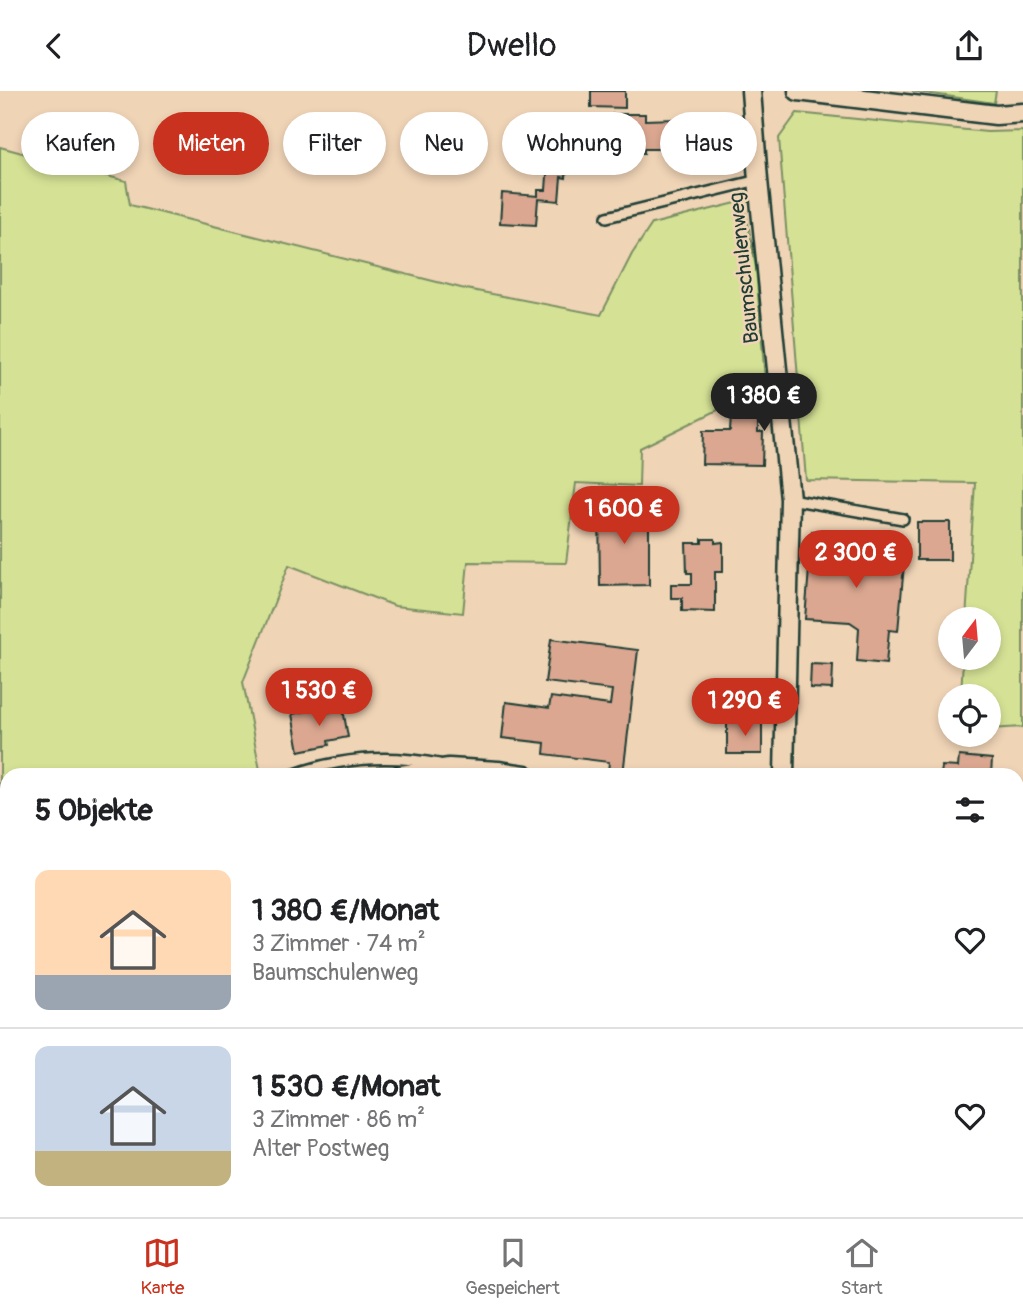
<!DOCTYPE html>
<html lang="de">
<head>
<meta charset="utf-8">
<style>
	:root { --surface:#fff; --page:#f2f2f2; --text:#202124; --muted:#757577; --line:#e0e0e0; --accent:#c8321e }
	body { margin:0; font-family:Pangolin,sans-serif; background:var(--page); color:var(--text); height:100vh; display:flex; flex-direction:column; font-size:26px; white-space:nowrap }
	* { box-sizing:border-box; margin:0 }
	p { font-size:23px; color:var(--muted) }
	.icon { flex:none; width:38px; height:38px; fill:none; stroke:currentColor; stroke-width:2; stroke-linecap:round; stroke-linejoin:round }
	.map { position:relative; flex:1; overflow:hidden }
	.drawer { position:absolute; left:0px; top:677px; width:1024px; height:450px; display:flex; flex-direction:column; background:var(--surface); border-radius:21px 21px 0 0; box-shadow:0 4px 10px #0003 }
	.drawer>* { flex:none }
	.hud { position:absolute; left:21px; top:21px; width:982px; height:63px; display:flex; gap:14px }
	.needle { width:46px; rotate:16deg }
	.controls { position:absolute; left:938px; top:516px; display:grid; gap:14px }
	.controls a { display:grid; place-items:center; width:63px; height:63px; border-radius:50%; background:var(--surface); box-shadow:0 4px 10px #0003; font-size:35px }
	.price { position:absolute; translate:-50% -60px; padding:0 16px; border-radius:24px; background:var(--accent); color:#fff; font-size:23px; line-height:46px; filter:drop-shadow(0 2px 4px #0008) }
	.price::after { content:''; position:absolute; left:50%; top:42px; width:21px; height:16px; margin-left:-10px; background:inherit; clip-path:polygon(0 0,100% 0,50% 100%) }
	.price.on { background:#222; color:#fff }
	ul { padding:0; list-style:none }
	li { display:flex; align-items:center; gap:21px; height:175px; padding:0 35px }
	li+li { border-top:2px solid var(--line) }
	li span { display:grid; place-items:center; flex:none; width:196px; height:140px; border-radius:14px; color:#555 }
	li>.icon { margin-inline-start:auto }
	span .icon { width:84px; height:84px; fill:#fffc; stroke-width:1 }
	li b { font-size:30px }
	h2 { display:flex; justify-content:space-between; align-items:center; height:84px; padding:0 35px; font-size:30px }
	.pill { padding:0 24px; border-radius:32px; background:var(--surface); box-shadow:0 4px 10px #0003; font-size:24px; line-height:63px }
	.pill.on { background:var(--accent); color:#fff }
	header { display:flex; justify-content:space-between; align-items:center; height:91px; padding:0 35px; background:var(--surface); font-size:32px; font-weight:600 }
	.tabs { display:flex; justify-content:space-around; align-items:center; height:98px; border-top:2px solid var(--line); background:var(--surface); font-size:19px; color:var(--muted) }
	.tabs a { display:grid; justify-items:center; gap:4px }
	.tabs .on { color:var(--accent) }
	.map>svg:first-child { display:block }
</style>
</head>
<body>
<header><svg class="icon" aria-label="back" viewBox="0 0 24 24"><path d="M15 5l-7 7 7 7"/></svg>Dwello<svg class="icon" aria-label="share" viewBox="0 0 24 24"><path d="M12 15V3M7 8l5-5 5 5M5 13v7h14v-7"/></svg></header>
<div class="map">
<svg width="1023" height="1126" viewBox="0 0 1023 1126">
	<rect width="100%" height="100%" fill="#f0d4b6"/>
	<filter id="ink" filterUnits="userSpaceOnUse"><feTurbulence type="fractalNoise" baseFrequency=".0143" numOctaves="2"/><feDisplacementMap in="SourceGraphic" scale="14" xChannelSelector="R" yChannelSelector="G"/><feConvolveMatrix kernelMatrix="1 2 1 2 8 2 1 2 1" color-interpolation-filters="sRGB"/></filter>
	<g filter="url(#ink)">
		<path fill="#d5e295" stroke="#7a9064" stroke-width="2" d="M912 0H996L994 12Z
			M797 22 987 41 1023 40V636L989 638V606L961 605 963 567H989V528H966L975 392 806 389 779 47Z
			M0 56 126 90 130 114 461 197 601 224 632 163 652 133 744 110 756 177 765 290 761 298 640 357 639 395 576 392 566 472 468 471 463 522 395 515 289 474 243 591 260 679 257 684H7V769H0Z"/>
		<path fill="#dba790" stroke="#1f3d34" stroke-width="2" d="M591 0H625V17L591 16Z
			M613 23H645V29L676 28V58H644V62H614Z
			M553 60 565 61V72L567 73 566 87 561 86 559 110 538 108 536 134 500 132 502 102 538 105V99H546L548 71 552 72Z
			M731 326 758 327V341H763L762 374 702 373 703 340H730Z
			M599 416H649V494L600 495Z
			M917 431H950V469H917Z
			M812 440 857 444 856 459 905 463 898 540 889 539 886 573 857 570 859 537 850 531 805 528Z
			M702 448H715V452L723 451V481H715V521L682 520V507H671V493H692V482H687L686 452H702Z
			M551 548 638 559 623 683 608 681 609 671 544 663 545 652 502 647 506 611 549 617 551 606 610 614 612 599 545 591Z
			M811 573 833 574 832 598 810 597Z
			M323 617 324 622 343 618 348 646 328 650 329 654 299 660 292 623Z
			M762 630V663H727V631Z
			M959 665 992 668 991 684H941L942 675 958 676Z
			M1020 702H1023V739H1021Z"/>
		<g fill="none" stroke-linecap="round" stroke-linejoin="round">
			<g stroke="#1f3d34" stroke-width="14">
				<path id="lane" d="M607 126 758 89
					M790 408 903 428
					M292 684C339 667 389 663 439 673"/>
			</g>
			<g stroke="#1f3d34" stroke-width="23">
				<path id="street" d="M751 0 758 89 790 408 784 684
					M798 0 996 24 1023 22
					M401 684 449 677 498 680 525 684
					M1017 762H1023
					M0 789H7"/>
			</g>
			<path stroke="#1f3d34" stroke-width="3.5" stroke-dasharray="2 5" stroke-linecap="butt" d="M663 1120V1126"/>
			<use href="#lane" stroke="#f0d4b6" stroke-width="9"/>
			<use href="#street" stroke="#f0d4b6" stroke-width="18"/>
		</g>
	</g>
	<g text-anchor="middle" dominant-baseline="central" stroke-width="5" stroke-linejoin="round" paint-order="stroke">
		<g font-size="21" fill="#1f3d34" stroke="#f0d4b6">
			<text transform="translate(744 177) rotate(-96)">Baumschulenweg</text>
		</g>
	</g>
</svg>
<div class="controls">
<a><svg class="needle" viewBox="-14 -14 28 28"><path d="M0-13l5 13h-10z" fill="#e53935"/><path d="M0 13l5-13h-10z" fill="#757577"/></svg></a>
<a><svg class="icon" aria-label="locate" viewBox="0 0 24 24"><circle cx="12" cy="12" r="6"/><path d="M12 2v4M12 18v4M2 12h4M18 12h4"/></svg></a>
</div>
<b class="price on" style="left:764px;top:342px">1 380 €</b>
<b class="price" style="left:624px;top:455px">1 600 €</b>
<b class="price" style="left:856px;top:499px">2 300 €</b>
<b class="price" style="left:319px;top:637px">1 530 €</b>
<b class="price" style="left:745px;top:647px">1 290 €</b>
<div class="hud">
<a class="pill">Kaufen</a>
<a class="pill on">Mieten</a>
<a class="pill">Filter</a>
<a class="pill">Neu</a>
<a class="pill">Wohnung</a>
<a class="pill">Haus</a>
</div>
<section class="drawer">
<h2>5 Objekte<svg class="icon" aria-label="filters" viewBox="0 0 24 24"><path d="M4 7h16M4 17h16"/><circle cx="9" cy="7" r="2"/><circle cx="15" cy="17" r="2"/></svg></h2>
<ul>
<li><span style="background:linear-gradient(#ffd9b3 75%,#9aa5b1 0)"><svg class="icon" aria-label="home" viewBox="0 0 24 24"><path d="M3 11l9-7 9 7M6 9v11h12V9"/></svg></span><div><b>1 380 €/Monat</b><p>3 Zimmer · 74 m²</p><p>Baumschulenweg</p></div><svg class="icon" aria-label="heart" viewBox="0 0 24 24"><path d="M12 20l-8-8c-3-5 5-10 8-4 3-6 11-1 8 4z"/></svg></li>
<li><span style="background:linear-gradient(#c9d6e8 75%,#c2b280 0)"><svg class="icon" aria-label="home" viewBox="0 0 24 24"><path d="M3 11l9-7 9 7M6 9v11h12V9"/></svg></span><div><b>1 530 €/Monat</b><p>3 Zimmer · 86 m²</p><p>Alter Postweg</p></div><svg class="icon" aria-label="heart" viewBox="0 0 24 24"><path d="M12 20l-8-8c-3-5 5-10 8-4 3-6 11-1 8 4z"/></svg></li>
</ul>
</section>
</div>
<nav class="tabs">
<a class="on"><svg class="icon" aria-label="map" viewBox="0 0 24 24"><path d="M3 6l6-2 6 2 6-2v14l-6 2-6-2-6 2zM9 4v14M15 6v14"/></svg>Karte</a>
<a><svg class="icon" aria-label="saved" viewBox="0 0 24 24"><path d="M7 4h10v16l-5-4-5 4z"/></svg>Gespeichert</a>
<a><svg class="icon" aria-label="home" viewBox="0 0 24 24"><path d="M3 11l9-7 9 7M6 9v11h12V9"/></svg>Start</a>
</nav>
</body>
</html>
